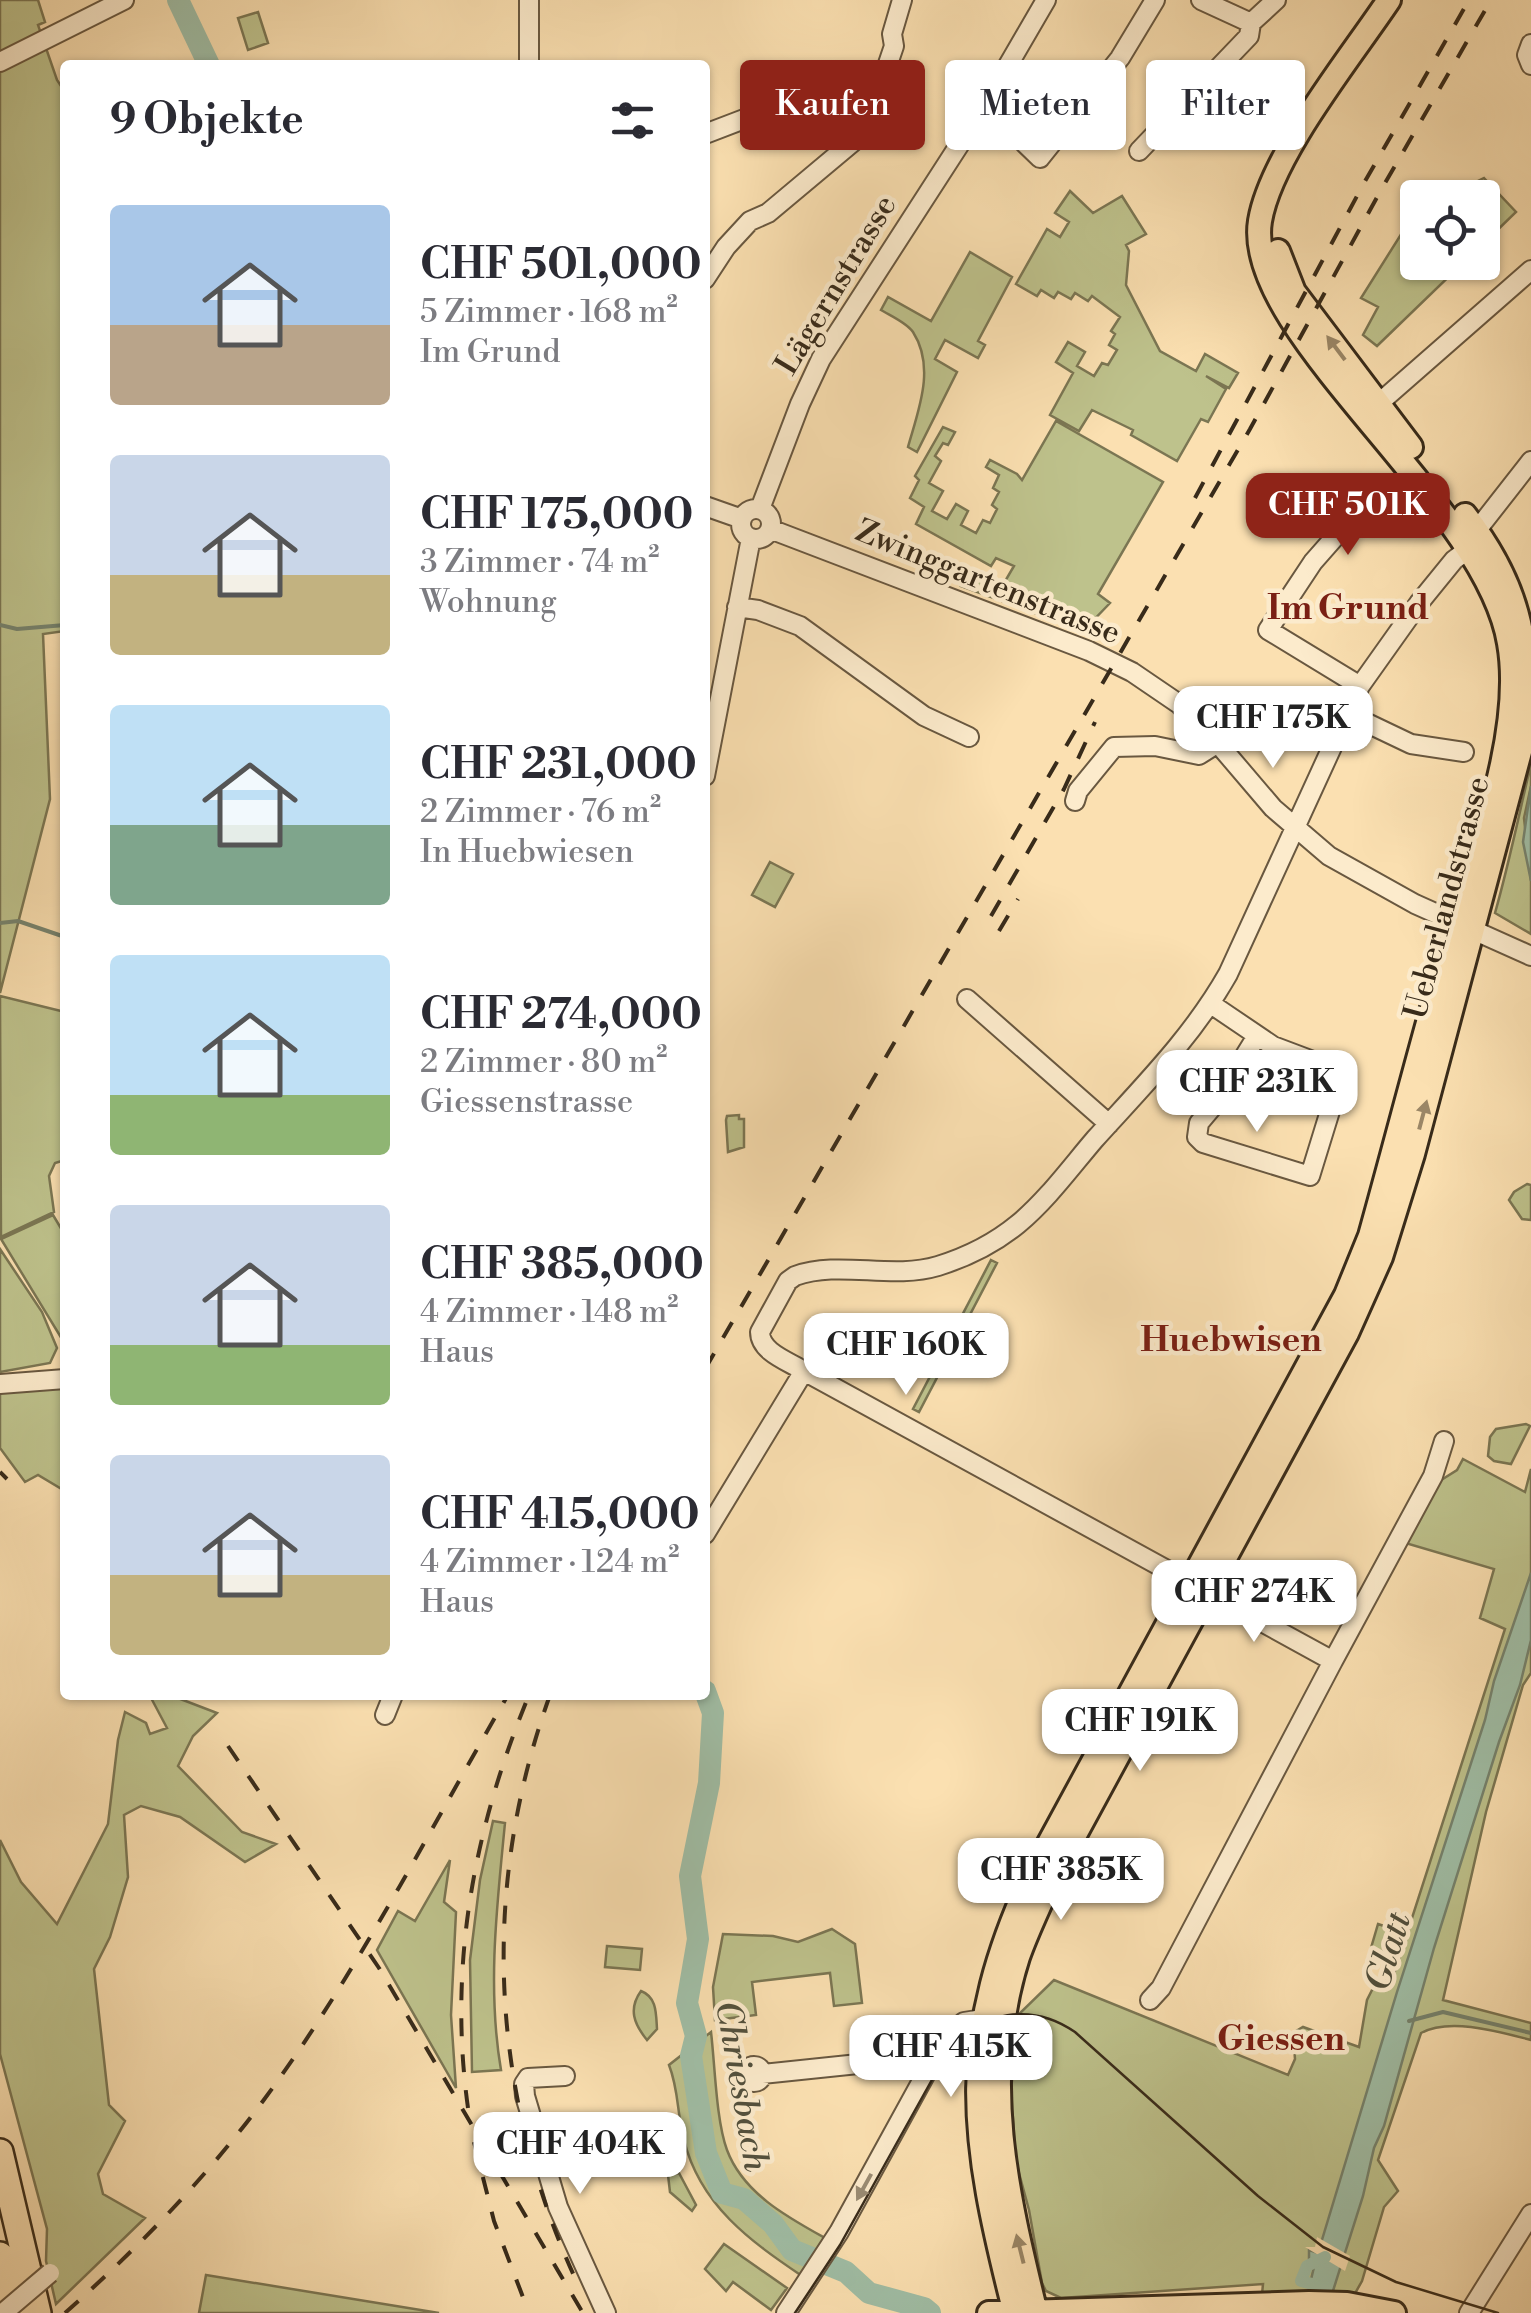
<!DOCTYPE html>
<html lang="de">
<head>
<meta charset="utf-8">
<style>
	:root { --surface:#fff; --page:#f2f2f3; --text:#2b2b33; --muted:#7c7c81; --accent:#8f2418 }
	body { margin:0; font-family:"Libre Bodoni",serif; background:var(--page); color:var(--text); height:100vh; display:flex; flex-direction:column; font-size:38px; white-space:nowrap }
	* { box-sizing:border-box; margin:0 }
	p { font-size:32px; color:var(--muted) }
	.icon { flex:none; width:55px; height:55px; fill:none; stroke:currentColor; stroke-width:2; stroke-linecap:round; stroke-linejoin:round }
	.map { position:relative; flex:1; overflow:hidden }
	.details { position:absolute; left:60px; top:60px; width:650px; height:1640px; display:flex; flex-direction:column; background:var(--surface); border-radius:10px; box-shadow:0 2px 8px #0004 }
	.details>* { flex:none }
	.hud { position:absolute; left:740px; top:60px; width:640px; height:90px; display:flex; gap:20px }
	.tools { position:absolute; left:1400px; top:180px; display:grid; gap:20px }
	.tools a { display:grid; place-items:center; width:100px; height:100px; border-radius:10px; background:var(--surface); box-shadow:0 2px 8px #0004; font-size:50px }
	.price { position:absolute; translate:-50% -85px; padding:0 22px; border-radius:20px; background:#fff; color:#222; font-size:32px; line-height:65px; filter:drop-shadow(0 2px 5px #0008) }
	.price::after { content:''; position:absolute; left:50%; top:60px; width:30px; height:22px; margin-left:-15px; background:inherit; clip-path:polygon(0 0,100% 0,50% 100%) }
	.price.active { background:var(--accent); color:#fff }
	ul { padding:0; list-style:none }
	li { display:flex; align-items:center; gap:30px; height:250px; padding:0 50px }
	li span { display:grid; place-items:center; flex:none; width:280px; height:200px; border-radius:10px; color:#555 }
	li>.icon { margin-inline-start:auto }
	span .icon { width:120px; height:120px; fill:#fffc; stroke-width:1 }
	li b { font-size:42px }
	h2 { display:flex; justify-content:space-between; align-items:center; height:120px; padding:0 50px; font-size:42px }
	.tag { padding:0 35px; border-radius:10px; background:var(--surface); box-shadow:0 2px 8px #0004; font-size:35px; line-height:90px }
	.tag.active { background:var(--accent); color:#fff }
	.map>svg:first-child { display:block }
</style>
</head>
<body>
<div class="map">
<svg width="1531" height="2313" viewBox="0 0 1531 2313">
	<rect width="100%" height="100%" fill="#fbe0b1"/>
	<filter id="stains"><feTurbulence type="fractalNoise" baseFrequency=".002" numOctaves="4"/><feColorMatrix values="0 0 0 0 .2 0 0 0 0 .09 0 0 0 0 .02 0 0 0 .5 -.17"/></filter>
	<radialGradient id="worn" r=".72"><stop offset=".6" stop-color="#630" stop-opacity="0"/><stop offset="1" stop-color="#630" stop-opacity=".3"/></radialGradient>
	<path fill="#bec28c" stroke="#7b7653" stroke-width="2.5" d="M0 0H38L45 22 38 25 57 80 65 92V631L43 634 50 799 0 993Z
		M258 12 268 43 248 50 238 18Z
		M1484 178 1516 212 1483 244 1482 198 1445 197Z
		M1070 191 1093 213 1122 196 1146 234 1126 245 1129 251 1126 285 1160 351 1196 371 1205 354 1238 373 1229 388 1206 376 1226 389 1208 422 1201 419 1177 461 1131 435 1133 430 1092 410 1079 431 1050 415 1073 373 1056 362 1068 342 1085 352 1077 366 1094 376 1102 363 1108 365 1117 350 1109 345 1115 334 1111 331 1120 317 1092 296 1088 301 1075 293 1071 299 1058 292 1054 298 1041 290 1037 296 1016 284 1047 229 1060 237 1069 222 1055 213Z
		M1417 209 1418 262 1463 263 1377 346 1363 335 1378 307 1361 298Z
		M970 252 1012 277 978 341 985 345 978 358 945 340 935 359 957 372 917 452 908 447C918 411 936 368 913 332 907 323 891 316 881 310L888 297 931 321Z
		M1056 421 1163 482 1098 594 1110 603 1083 631 961 586 967 576 1000 590 1014 566 996 558 991 566 916 524 924 507 910 498 919 480 915 476 943 427 955 432 948 445 943 443 935 456 941 461 929 483 943 491 932 511 947 519 956 504 968 511 961 525 976 533 983 520 990 523 997 509 992 505 999 492 993 488 999 475 986 467 990 460 1017 474 1022 480Z
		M1531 764V786L1524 818 1531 881V934L1495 913C1509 864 1519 814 1531 764Z
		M770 862 793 874 775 907 752 895Z
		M0 996 65 1012V1160L55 1163 49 1176 54 1212 1 1237Z
		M739 1115V1119H744V1147L728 1152 726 1120 727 1116Z
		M1527 1184 1531 1185V1220L1522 1219 1509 1200 1514 1192Z
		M53 1215 65 1235V1344L1 1239Z
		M0 1249 42 1312 57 1348 50 1363 0 1372Z
		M991 1260 997 1263 919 1412 913 1409Z
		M60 1386 65 1389V1491L38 1475 25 1482 0 1448V1393Z
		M1526 1424 1530 1426 1511 1464 1494 1461 1488 1456 1490 1437 1496 1429Z
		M1463 1459 1525 1492 1531 1469V1673L1523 1685 1486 1812 1443 2000 1531 2023V2040C1500 2032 1450 2017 1421 2033L1378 2160 1398 2191 1384 2207 1362 2281 1344 2313 1261 2305 1263 2284 1061 2298 1046 2291 1042 2283 1029 2210 1016 2162 1011 2090 1019 2014 1054 1980 1288 2075 1295 2059 1293 2033 1303 2027 1359 2047 1367 2000 1372 1990 1394 1974 1505 1629 1480 1618 1494 1569 1402 1542 1430 1487 1457 1470Z
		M170 1695 217 1713 193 1736 178 1766 242 1832 276 1844 245 1862 180 1817 141 1806 124 1815 128 1877 110 1937 94 1969 109 2105 125 2121 98 2174 103 2194 145 2218 56 2304 46 2261 47 2229 0 2054V1840L21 1882 57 1924 108 1824 118 1740 125 1712 146 1723 150 1734 167 1728 150 1696Z
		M493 1821 505 1823C497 1905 487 1988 501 2070L472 2072 470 1960 480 1880Z
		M450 1860 444 1902 456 1912 451 2015 456 2088 377 1950 398 1911 415 1921Z
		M1378 1924 1402 1932 1394 1956 1371 1948Z
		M832 1929 855 1944 862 2003 834 2006 830 1973 752 1982 756 2015 715 2020 713 1987 723 1934 773 1936 798 1942Z
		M607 1946 642 1949 640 1970 605 1967Z
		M641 1991C657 1997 656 2014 657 2029L647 2040C634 2024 628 2009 641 1991Z
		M711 2032C715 2065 716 2120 727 2150 743 2193 787 2217 825 2238L802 2276C750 2241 700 2205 684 2140 677 2115 679 2090 669 2065Z
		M679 2173 696 2205 692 2211 670 2192 668 2175Z
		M724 2244 787 2288 771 2310 733 2282 726 2291 705 2269Z
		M206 2275 439 2313H199Z"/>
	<path fill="#a0bea6" stroke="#76836e" stroke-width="2.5" d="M1531 786V881L1523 842Z
		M1531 1573V1640L1520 1685 1499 1742 1434 1948 1384 2126 1374 2148 1363 2196 1326 2313 1308 2292 1314 2267 1309 2260V2250L1318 2253 1397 1992 1485 1720 1494 1681Z"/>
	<path fill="#fbe0b1" d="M1317 2237 1350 2256 1345 2271 1305 2247H1315Z"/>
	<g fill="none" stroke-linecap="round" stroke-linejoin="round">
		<path stroke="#76836e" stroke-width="4" d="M0 625 17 629 65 625
			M0 923 18 921 65 937
			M1409 2021 1443 2012 1531 2033"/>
		<path stroke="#a0bea6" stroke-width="12" d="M1323 2287 1301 2281 1307 2266 1325 2257"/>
		<path stroke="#a0bea6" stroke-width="22" d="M178 0 209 65
			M705 1691 713 1713 709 1783 690 1876 698 1939 687 2003 696 2036 691 2056 706 2153 722 2193 744 2199 773 2224 792 2250 846 2272 869 2293 924 2308 930 2313"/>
		<g stroke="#695840" stroke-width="22">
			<path id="minor" d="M1201 0 1251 23
				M1531 44 1527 55 1531 65
				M0 62 124 0
				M529 65V0
				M985 105 1040 158 1120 58 1155 0
				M705 134 846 80
				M1139 151 1249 36 1251 23 1276 0
				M705 279 726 247 750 221 768 213 854 141 874 105 894 46 892 34 902 0
				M1370 411 1531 270
				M705 506 742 519
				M741 524a15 15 0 1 1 30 0a15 15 0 1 1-30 0Z
				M760 509 800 404 821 359 985 105 1046 0
				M770 529 1089 651 1132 672 1179 704 1215 740 1273 808 1329 856 1415 904 1531 956
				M1477 530 1531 461
				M737 607 758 610 800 626 924 716 969 737
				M1360 686 1268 630 1313 562 1335 537 1416 476
				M1346 713 1411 744 1464 752
				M705 776 751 538
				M1075 801 1078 791 1114 747 1155 746 1199 755 1218 743
				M967 999 1109 1124
				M1211 1004 1273 1046 1342 1072 1310 1176 1203 1143 1197 1137 1199 1123 1215 1104 1257 1036
				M0 1384 65 1379
				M705 1534 804 1371
				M1333 1661 1433 1476 1444 1441
				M385 1715 393 1695
				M1150 2000 1161 1988 1333 1661 804 1371C788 1361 760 1352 760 1332L788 1281 795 1276C840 1260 891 1280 938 1266 967 1257 995 1243 1018 1224 1047 1200 1071 1167 1095 1139 1143 1086 1193 1036 1228 974L1360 686 1419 603 1454 560 1470 548
				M746 2074a8 8 0 1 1 16 0a8 8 0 1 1-16 0Z
				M762 2074 906 2059 929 2068
				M565 2076 528 2078 524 2084 525 2096 558 2207 606 2313
				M786 2313 839 2232 946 2037 964 2022 983 2019 989 2030
				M1469 2313 1531 2214"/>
		</g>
		<g stroke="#382b1a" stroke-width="28">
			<path id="major" d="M1278 251 1294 292 1411 447
				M989 2313 1309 2303 1347 2304 1394 2313
				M1015 2313C970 2137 955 2038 1035 1869L1346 1295 1370 1236C1397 1139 1422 1041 1450 944 1475 857 1525 733 1509 643 1486 504 1242 332 1260 221 1271 155 1351 57 1389 0
				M1036 2313C1007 2194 979 2078 1018 1957 1027 1931 1040 1905 1051 1879L1347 1333 1381 1257 1413 1154 1522 744C1531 650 1524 591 1465 515"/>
		</g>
		<g stroke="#382b1a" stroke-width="30">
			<path id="highway" d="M0 2152 38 2313
				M0 2255 13 2313"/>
		</g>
		<use href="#minor" stroke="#fcebcc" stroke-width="18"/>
		<use href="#major" stroke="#fbe0b1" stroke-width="22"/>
		<use href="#highway" stroke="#fbe0b1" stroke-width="25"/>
		<path stroke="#382b1a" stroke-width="2.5" d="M795 2313 840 2245 948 2051C980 2011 1032 2002 1075 2032L1258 2196 1323 2247 1396 2282 1498 2313"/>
		<path stroke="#382b1a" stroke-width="4" stroke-dasharray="18 18" stroke-linecap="butt" d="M1195 498 1364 183 1469 0
			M991 916 1064 789 1095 722
			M999 931 1018 899
			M705 1369 1250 429 1381 190 1491 0
			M0 1472 7 1479
			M550 1695C480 1889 490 2091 575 2278
			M228 1746 379 1968 583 2313
			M468 2108C448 1964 474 1828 529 1695
			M474 2142 494 2221 529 2313
			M65 2313C138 2248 205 2179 263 2101 355 1977 430 1829 508 1695"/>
		<g stroke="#695840" stroke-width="22" stroke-linecap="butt">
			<path id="minor-bridge" d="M3 2313 50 2273"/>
		</g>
		<use href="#minor-bridge" stroke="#fcebcc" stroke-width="18"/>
	</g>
	<defs><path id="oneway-solid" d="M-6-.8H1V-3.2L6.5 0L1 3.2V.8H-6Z" transform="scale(2.5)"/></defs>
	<g fill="#9a8666">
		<use href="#oneway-solid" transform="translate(1336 348) rotate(-127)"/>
		<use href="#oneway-solid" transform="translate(1423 1115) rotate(-75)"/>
		<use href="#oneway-solid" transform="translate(1020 2249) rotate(-104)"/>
	</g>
	<use fill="#9a8b73" href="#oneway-solid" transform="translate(864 2187) rotate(119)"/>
	<g text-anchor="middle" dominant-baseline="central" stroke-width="9" stroke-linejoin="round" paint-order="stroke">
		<g font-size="32" fill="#382b1a" stroke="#fcebcc">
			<text transform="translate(836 285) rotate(-59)">Lägernstrasse</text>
			<text transform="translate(988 582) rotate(22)">Zwinggartenstrasse</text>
			<text transform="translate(1447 898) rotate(-75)">Ueberlandstrasse</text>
		</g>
		<g font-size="35" font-weight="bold" fill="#7a1f14" stroke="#fcebcc">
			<text x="1348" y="608">Im Grund</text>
			<text x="1231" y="1340">Huebwisen</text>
			<text x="1281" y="2039">Giessen</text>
		</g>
		<g font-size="35" font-style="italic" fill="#52503d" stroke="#fcebcc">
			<text transform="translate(1389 1952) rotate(-73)">Glatt</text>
			<text transform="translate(741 2086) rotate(80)">Chriesbach</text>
		</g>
	</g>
	<rect width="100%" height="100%" filter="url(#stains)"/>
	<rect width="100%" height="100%" fill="url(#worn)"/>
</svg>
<div class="tools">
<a><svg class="icon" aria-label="locate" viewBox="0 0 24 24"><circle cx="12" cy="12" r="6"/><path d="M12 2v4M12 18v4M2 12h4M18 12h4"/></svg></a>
</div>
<b class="price active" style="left:1348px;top:558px">CHF 501K</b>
<b class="price" style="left:1273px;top:771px">CHF 175K</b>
<b class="price" style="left:1257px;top:1135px">CHF 231K</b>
<b class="price" style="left:906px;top:1398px">CHF 160K</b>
<b class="price" style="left:1254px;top:1645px">CHF 274K</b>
<b class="price" style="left:1140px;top:1774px">CHF 191K</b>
<b class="price" style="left:1061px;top:1923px">CHF 385K</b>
<b class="price" style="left:951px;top:2100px">CHF 415K</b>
<b class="price" style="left:580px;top:2197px">CHF 404K</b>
<div class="hud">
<a class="tag active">Kaufen</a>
<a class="tag">Mieten</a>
<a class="tag">Filter</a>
</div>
<section class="details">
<h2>9 Objekte<svg class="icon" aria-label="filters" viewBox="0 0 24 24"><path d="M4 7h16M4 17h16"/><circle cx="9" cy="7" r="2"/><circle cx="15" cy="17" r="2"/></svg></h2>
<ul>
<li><span style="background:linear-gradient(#a9c7e8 60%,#b9a48a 0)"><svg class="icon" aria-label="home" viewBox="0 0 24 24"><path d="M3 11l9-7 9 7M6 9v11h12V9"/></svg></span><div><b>CHF 501,000</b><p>5 Zimmer · 168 m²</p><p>Im Grund</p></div></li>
<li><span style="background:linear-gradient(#c9d6e8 60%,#c2b280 0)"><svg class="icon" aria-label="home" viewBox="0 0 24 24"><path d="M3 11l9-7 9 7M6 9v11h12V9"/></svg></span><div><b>CHF 175,000</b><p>3 Zimmer · 74 m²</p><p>Wohnung</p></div></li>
<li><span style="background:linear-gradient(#bfe0f5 60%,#7fa58c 0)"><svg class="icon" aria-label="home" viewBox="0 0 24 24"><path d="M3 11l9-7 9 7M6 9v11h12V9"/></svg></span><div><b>CHF 231,000</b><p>2 Zimmer · 76 m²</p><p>In Huebwiesen</p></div></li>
<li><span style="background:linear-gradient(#bfe0f5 70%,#8fb573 0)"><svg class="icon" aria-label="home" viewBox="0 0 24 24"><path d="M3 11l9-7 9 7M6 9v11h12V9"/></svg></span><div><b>CHF 274,000</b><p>2 Zimmer · 80 m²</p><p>Giessenstrasse</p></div></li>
<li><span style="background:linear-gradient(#c9d6e8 70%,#8fb573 0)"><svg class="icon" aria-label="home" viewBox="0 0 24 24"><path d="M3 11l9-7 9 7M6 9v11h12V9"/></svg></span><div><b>CHF 385,000</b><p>4 Zimmer · 148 m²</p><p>Haus</p></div></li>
<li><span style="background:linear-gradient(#c9d6e8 60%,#c2b280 0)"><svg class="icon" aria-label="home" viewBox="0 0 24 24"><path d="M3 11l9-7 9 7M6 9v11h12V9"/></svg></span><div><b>CHF 415,000</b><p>4 Zimmer · 124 m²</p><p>Haus</p></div></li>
</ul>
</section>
</div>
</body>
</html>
